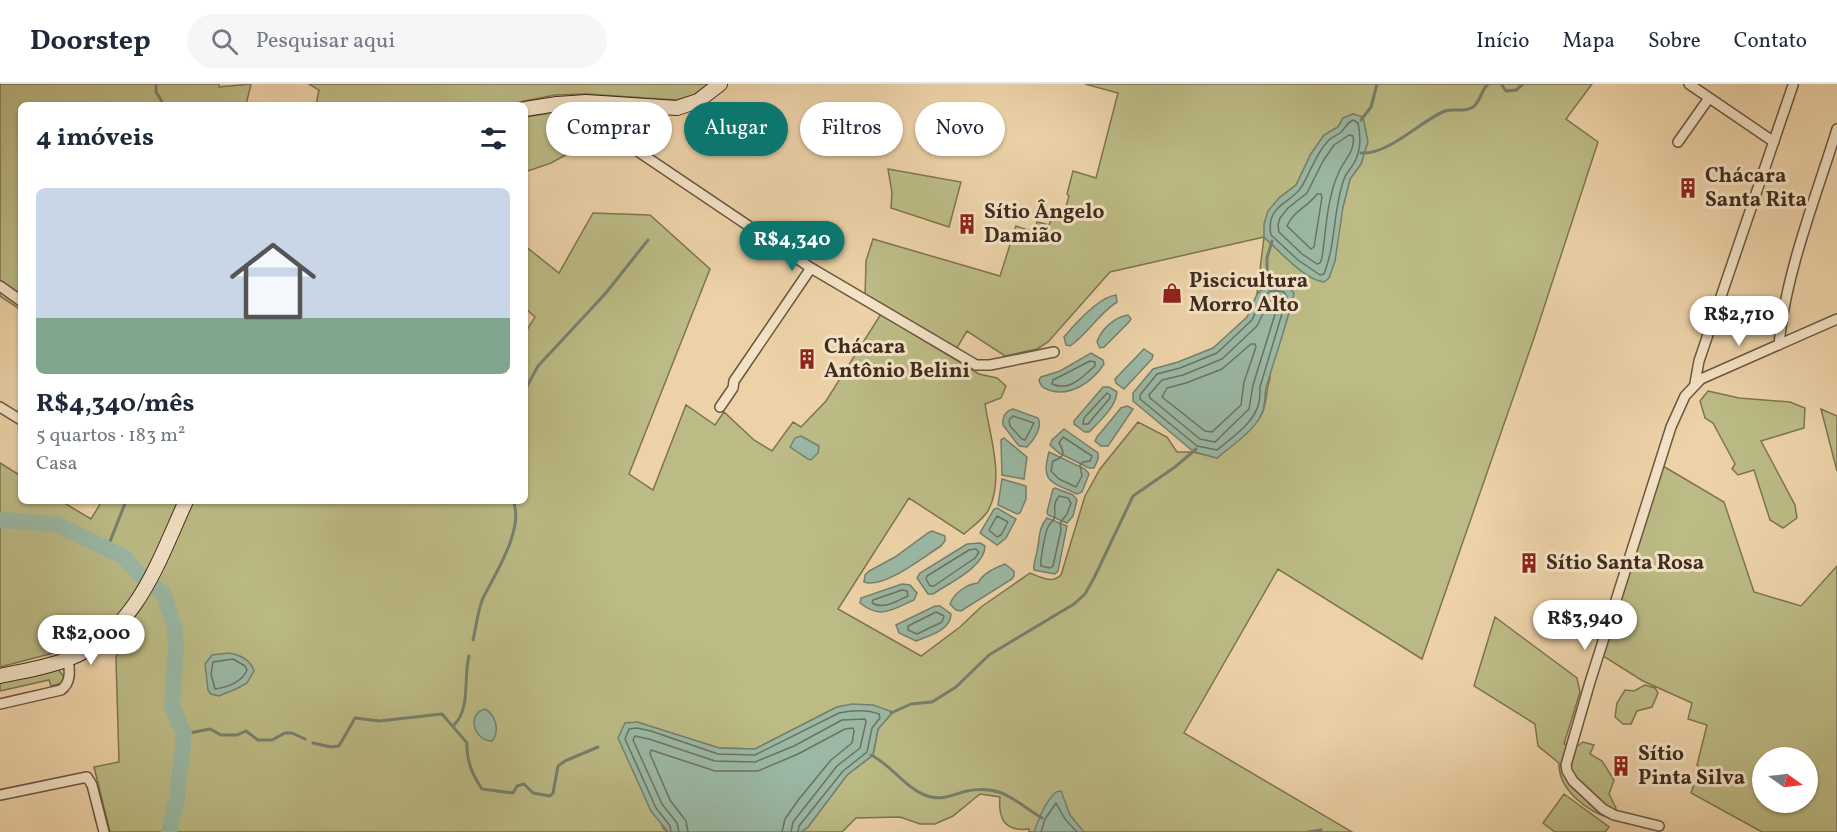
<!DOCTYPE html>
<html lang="pt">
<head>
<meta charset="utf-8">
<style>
	:root { --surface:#fff; --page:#f6f6f7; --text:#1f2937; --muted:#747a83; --line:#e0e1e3; --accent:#0f766e }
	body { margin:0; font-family:Vollkorn,serif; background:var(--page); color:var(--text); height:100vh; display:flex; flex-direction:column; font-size:22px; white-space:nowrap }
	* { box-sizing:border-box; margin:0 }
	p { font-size:20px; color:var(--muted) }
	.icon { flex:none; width:33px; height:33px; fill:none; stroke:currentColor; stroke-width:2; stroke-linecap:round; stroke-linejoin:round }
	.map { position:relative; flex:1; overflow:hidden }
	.details { position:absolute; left:18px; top:18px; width:510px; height:402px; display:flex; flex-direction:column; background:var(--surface); border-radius:9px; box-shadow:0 2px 4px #0004 }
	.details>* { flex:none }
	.banner { position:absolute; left:546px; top:18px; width:570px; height:54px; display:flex; gap:12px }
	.needle { width:39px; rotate:104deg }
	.tools { position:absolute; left:1752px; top:663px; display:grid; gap:12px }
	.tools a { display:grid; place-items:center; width:66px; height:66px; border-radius:50%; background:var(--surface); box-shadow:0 2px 4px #0004; font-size:30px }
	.price { position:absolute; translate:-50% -51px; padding:0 14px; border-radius:21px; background:#fff; color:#222; font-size:20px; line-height:39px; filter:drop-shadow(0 2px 3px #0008) }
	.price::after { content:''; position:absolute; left:50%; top:36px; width:18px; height:14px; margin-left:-9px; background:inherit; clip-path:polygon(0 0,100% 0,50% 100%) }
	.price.active { background:var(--accent); color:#fff }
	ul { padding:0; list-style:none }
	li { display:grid; align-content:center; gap:12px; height:318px; padding:0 18px }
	li span { display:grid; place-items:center; height:186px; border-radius:9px; color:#555 }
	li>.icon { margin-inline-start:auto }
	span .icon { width:108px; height:108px; fill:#fffc; stroke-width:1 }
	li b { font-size:26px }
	h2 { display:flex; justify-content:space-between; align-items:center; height:72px; padding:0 18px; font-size:26px }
	.pill { padding:0 21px; border-radius:27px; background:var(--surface); box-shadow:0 2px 4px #0004; font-size:21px; line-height:54px }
	.pill.active { background:var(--accent); color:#fff }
	header { display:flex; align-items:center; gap:36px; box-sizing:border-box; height:84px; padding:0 30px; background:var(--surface); border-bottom:2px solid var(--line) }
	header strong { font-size:28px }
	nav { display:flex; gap:33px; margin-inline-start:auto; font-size:21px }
	.search { width:420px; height:54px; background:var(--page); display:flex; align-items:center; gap:15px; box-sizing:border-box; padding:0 21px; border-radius:33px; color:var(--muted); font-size:22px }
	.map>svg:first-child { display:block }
</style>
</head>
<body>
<header>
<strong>Doorstep</strong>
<div class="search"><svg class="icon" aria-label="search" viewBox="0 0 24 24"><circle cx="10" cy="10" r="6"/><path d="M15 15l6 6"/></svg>Pesquisar aqui</div>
<nav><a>Início</a><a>Mapa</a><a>Sobre</a><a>Contato</a></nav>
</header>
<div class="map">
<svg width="1837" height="748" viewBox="0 0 1837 748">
	<rect width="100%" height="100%" fill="#edd2a8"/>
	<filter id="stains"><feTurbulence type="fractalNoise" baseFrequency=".00333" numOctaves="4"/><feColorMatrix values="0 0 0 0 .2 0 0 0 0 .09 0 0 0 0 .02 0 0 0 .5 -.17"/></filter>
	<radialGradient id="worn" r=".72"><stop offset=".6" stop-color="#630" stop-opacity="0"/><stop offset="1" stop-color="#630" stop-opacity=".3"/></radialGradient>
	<path fill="#bcbb85" stroke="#7e7451" stroke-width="1.5" fill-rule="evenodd" d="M0 0H219V3L251 0 246 21H21V226L0 212Z
		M309 0H709L694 11 676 16 586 10 555 11 504 21H316L319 6Z
		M1085 0H1592L1566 35 1598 58 1534 254 1422 575 1278 485 1184 649 1352 748H1029V745C1004 748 998 734 1000 713L980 710 953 732 935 740H920L900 733 856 734 842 748H801L808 743 847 691 873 671 878 645 893 628C872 621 859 619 837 623L755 665 719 664 637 638 663 744 668 748H110L94 683 119 678 116 574 121 554 110 542 80 562 0 583V379L21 392V417H61L91 435 102 417H525V249L535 233 525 224V162L559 189 593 129 650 131 710 185 629 390 653 406 686 321 715 341 724 328 754 356 772 367 793 338 801 343 826 317 881 230 979 290 997 294 1006 302 1001 314 985 320C990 353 1005 395 988 427 983 435 972 443 964 450L909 414 838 525 921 572 960 543 981 523 1030 489C1040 493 1052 500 1061 491L1085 412 1100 385 1138 338 1167 353 1177 368H1194L1217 374C1229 362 1251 346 1260 333 1268 322 1265 307 1270 295L1267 202 1257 210 1264 153 1110 188 1048 258 1037 265 1005 272 967 247 955 267 865 213 866 177 873 155 1000 192 1016 142 1034 148 1037 138 1049 141 1053 130 1063 133 1069 112 1067 110 1073 87 1096 94 1118 9ZM1353 30 1364 69 1361 80 1350 95 1343 123 1294 181 1264 153 1279 114 1296 101 1311 70 1324 51 1338 43 1343 34Z
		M557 28 613 30 609 47 551 79 525 88V33Z
		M888 85 961 98 949 143 891 124 892 109Z
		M1708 307 1739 314 1790 318 1805 324 1804 344 1761 357 1795 421 1797 434 1783 444 1770 436 1754 386 1738 391 1732 385 1735 380 1713 339 1705 334 1700 317Z
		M1821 325 1837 332V387Z
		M1663 382 1724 418 1754 508 1801 522 1837 482V748H1762L1691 709 1700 683 1697 681 1707 641 1688 635 1692 619 1643 597 1603 572ZM1762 674H1808V718H1762Z
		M1495 533 1577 594 1580 608 1564 660 1576 663 1583 658 1594 661 1590 670 1602 677 1614 696 1609 710 1616 724 1612 735C1588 728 1558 706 1559 679L1538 662 1535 640 1474 602Z
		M58 585 64 593 62 599 51 602 49 596 0 607V598Z
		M1645 601 1655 604 1658 609 1652 623 1637 627 1631 640H1623L1615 633 1617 619 1625 606 1634 607Z
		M1564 710 1609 743 1605 748H1555L1543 739Z"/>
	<path fill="#9ab8a4" stroke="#76806e" stroke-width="1.5" d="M1353 30 1363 33 1368 58 1361 80 1350 95 1343 123 1335 177 1329 194 1324 198C1303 195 1280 167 1264 153V140L1268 127 1279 114 1296 101 1311 70 1324 51 1338 43 1343 34Z
		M1277 201 1287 202 1294 209C1287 241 1275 272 1266 304 1264 313 1266 322 1261 331 1253 348 1231 362 1217 374L1194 368 1133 317V309L1153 285 1178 278 1213 264 1247 233 1257 210 1267 202Z
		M1116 211 1117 218C1098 230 1088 250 1070 262L1066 261 1064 253C1075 240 1099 213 1116 211Z
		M1128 231 1131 235 1129 238 1104 263 1100 264 1097 258C1101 245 1115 233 1128 231Z
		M1144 265 1153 271 1152 275 1124 305 1116 299 1115 295Z
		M1091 269 1103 276 1104 280C1093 297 1072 312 1052 307 1045 305 1041 304 1039 296L1041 293 1060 287Z
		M1103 303H1109L1117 308C1116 323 1099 338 1089 348H1085L1074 340V337Z
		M1127 322 1133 325 1108 362H1101L1095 357 1097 353 1121 324Z
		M1013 325 1038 334C1043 343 1034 356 1027 363L1019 362 1003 341C1002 334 1005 327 1013 325Z
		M1064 345 1098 369V375L1094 384H1089L1059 369 1050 361 1052 356Z
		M801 352 819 362 818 369 811 376 808 375 790 363 795 354Z
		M1004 354 1027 373 1024 395 1002 391 1001 356Z
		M1049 368 1085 385 1089 390 1082 408 1077 410C1052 398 1040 399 1049 368Z
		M1002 395 1026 402V415L1020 429 1017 430 998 421Z
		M1055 404 1073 411 1077 416 1073 432 1067 439 1048 431 1047 428 1053 405Z
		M997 424 1016 435 1006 454 997 461 980 449 994 425Z
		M1047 434 1067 442 1058 487 1055 490 1034 486C1033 479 1036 474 1037 467 1040 455 1038 444 1047 434Z
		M932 447 945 452V457L941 462C923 473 884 505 864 498L865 491 869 487 895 473 928 449Z
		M980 459 985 462C985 483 949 499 933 510H928L917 494 920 489 967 460Z
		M1005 480 1014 487V492L1012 495 961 527 956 526 950 520C954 509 967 500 978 499 983 489 995 484 1005 480Z
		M902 500 910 501 917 509 914 516C893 525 881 536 860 519L861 514Z
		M935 522H940L951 530C951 546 929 552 916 557L899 549 896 541Z
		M228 569C239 570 251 576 254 587L247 599 238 604 219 612 211 610 208 606 205 580 212 571Z
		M852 620 873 621 893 628 878 645 873 671 847 691 808 743 801 748H668L651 727 618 654 625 639 637 638 719 664 755 665 837 623Z
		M485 625C496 631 500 647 492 657 474 657 466 630 485 625Z
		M1061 707 1070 731 1084 748H1034C1039 734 1045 718 1056 708Z"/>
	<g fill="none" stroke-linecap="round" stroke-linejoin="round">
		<path stroke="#6d7260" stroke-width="1.5" d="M1353 36 1358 39C1361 53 1361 67 1354 79 1351 85 1346 89 1344 95 1333 126 1336 160 1324 190L1320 191 1298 176 1271 151C1265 120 1292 120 1302 102 1311 87 1316 69 1328 57 1331 53 1336 52 1340 49 1346 44 1346 39 1353 36Z
			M1349 51 1353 52C1356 67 1343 77 1338 90 1327 115 1326 146 1322 174L1320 179 1317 180 1302 170 1279 148 1278 141 1280 134 1288 124 1307 109 1323 77 1334 61Z
			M1317 110H1321L1322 113 1314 163 1311 165 1287 142C1293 127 1309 122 1317 110Z
			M1277 207 1284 208 1287 213 1260 303C1260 308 1260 314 1259 318 1255 339 1231 354 1217 366L1197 362 1140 315V311L1157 290 1180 284 1217 269 1252 236 1262 214 1270 207Z
			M1273 215 1278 217 1276 227 1253 301 1249 325 1215 358 1200 355 1150 314 1149 311 1162 296 1183 291 1222 275 1257 242 1268 219Z
			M1251 260H1255L1256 263 1244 298 1241 321 1212 348 1205 347 1162 313 1167 304 1186 299 1222 285Z
			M1090 277 1095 278V282C1082 293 1070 308 1052 300L1053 296Z
			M1107 309 1110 311V314L1088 340H1083L1084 334Z
			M1013 332 1034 339 1025 356 1022 355 1010 342 1009 336Z
			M1063 353 1092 372 1090 377 1083 378 1080 381 1082 392 1076 403 1059 395 1051 387 1053 377C1065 373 1065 369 1059 359Z
			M1059 412 1068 414 1071 419 1067 430 1060 439 1061 446 1053 482 1050 484 1041 482C1040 477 1045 449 1048 443 1049 440 1052 438 1054 435 1057 427 1051 422 1059 412Z
			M997 432 1008 438 1001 451 997 453 989 446Z
			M976 465 979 468 975 474 934 502H930L926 495 927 492 969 466Z
			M902 506 907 507 908 512C897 517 883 526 872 519L873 516Z
			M936 528 944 532 942 538 917 550 908 546V542Z
			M233 575 245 582 247 586C242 598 228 603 215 605L211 590 213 578Z
			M671 748 670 742 656 724 625 655 629 645 637 644 651 647 718 670 755 671 839 629C853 626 866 625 879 630L880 634 872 644 867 668 843 687 799 742 798 748
			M679 748 677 739 662 720 633 656 635 652 649 655 715 677 755 678 794 662 842 636 865 635 866 638 860 664 837 682 793 738 791 748
			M688 748 686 737 670 716 650 670 651 666 715 687H758L798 670 845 645 853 644 854 647 852 659 831 676 799 715 785 735 782 748
			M1041 748 1045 735 1056 719 1065 735 1077 748"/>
		<path stroke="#76806e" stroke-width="3" d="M156 0V8L164 21
			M1501 0 1506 7 1516 6 1523 0
			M1361 36 1371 23 1377 0
			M1361 69C1389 71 1420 37 1445 27 1454 24 1464 29 1473 23 1480 19 1481 6 1488 0
			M1267 204V174L1272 157
			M525 306 538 282 605 210 648 156
			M107 465 126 417
			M473 556C476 544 478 525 483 514 495 490 525 444 513 417
			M891 629 911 620 932 618 956 603 989 571 1074 520 1085 510 1094 494 1133 412 1175 383 1196 365
			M454 641C471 624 463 595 469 572
			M184 650 210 645 221 651H237L246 647 258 656H272L285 649H292L305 655
			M313 659 331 663 339 662 355 634 379 637 442 630 467 659C466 676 473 692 482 705L513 709 517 702 524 700 533 709 550 712 553 709 558 682 565 677 598 663
			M871 671C892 681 908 708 931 713 944 716 955 710 967 707 1003 700 1015 718 1042 734
			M1308 748 1321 746"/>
		<path stroke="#9ab8a4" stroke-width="16" d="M0 436 56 440 124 473 138 489 164 510 175 546 176 563 172 622 184 650 177 713 169 748"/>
		<g stroke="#6b5640" stroke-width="12">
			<path id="street" d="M1689 0 1774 58
				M653 24C638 31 619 35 622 55L627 60 811 184 976 281H990L1054 268
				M1678 58 1709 14
				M0 202 21 217
				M1779 261C1785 190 1816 113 1837 45
				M1695 299 1699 277 1793 1
				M0 323 21 336
				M720 323 733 304 734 297 811 184
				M0 620 61 606C71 599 70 587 68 575
				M0 711 87 693 92 701 104 748
				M1659 742 1614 731 1603 725 1573 697 1567 687 1566 681 1590 598 1671 343 1685 312 1701 295 1837 235"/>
		</g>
		<g stroke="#402c1d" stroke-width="16">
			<path id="secondary" d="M525 25 557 20 586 18 677 24 698 17 720 0
				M0 592C22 587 46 584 68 575 136 549 158 478 186 417"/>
		</g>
		<use href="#street" stroke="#f3e2c6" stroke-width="9"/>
		<use href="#secondary" stroke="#f3e2c6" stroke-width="14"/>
	</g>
	<defs>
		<g id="building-bare" transform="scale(1.62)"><path d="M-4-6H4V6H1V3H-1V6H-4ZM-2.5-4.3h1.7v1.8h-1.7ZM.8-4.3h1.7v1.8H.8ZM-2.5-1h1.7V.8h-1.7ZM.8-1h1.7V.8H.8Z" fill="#8f2418" stroke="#f3e2c6" stroke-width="2.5" paint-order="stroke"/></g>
		<g id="shop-bare" transform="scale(1.62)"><path d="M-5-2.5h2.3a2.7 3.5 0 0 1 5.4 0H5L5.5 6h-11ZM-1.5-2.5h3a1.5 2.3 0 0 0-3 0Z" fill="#8f2418" stroke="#f3e2c6" stroke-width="2.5" paint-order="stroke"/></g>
	</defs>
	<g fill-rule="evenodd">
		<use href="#building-bare" x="1688" y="104"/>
		<use href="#building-bare" x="967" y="140"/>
		<use href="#shop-bare" x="1172" y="209"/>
		<use href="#building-bare" x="807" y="275"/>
		<use href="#building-bare" x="1529" y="479"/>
		<use href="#building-bare" x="1621" y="682"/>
	</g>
	<g text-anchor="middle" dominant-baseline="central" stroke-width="6" stroke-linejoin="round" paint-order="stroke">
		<g font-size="21" font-weight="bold" fill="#402c1d" stroke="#f3e2c6" text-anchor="start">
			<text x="1705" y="92">Chácara<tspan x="1705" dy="24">Santa Rita</tspan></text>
			<text x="984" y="128">Sítio Ângelo<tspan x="984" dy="24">Damião</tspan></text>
			<text x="1189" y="197">Piscicultura<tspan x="1189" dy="24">Morro Alto</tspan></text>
			<text x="824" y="263">Chácara<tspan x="824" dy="24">Antônio Belini</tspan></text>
			<text x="1546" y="479">Sítio Santa Rosa</text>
			<text x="1638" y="670">Sítio<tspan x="1638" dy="24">Pinta Silva</tspan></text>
		</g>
	</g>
	<rect width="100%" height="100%" filter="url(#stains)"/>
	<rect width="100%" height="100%" fill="url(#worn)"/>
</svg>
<div class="tools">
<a><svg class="needle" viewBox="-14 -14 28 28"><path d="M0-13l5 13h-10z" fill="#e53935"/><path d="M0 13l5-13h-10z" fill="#747a83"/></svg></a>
</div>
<b class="price active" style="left:792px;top:188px">R$4,340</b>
<b class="price" style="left:1739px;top:263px">R$2,710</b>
<b class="price" style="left:1585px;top:567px">R$3,940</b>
<b class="price" style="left:91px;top:582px">R$2,000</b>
<div class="banner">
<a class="pill">Comprar</a>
<a class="pill active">Alugar</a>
<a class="pill">Filtros</a>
<a class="pill">Novo</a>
</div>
<section class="details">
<h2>4 imóveis<svg class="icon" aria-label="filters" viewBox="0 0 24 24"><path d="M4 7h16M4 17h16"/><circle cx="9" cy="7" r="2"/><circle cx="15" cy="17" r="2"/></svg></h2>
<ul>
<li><span style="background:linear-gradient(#c9d6e8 70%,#7fa58c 0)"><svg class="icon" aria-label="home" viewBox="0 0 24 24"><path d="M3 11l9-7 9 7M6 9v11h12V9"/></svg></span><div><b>R$4,340/mês</b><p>5 quartos · 183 m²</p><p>Casa</p></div></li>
</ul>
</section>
</div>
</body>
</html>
